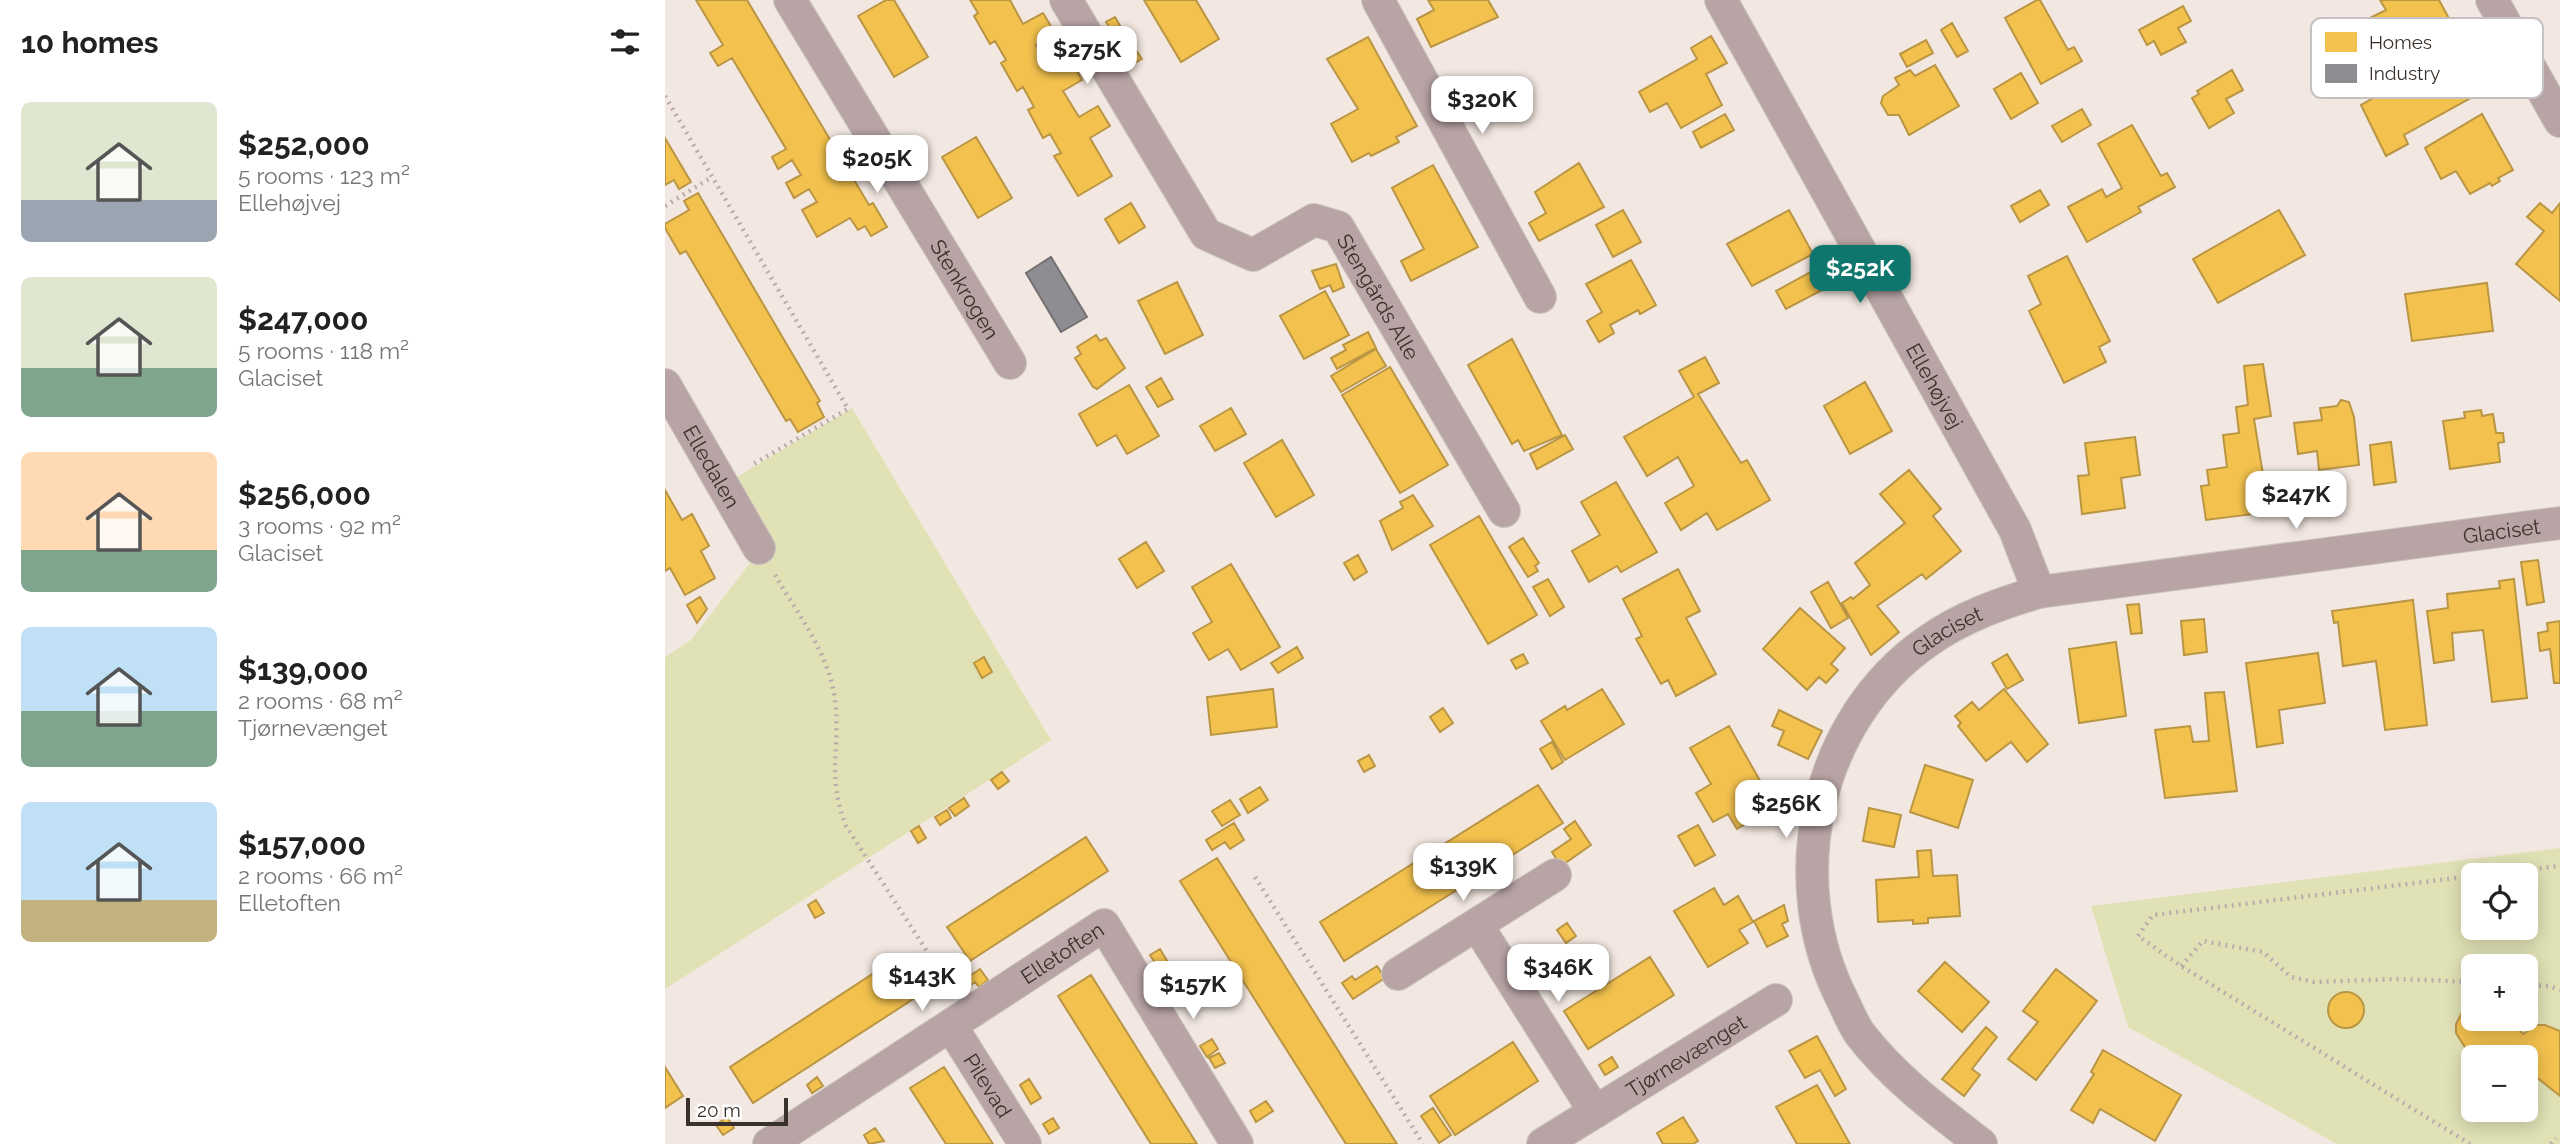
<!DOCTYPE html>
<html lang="en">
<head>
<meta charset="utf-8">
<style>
	:root { --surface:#fff; --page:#f2f2f2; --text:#222; --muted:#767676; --accent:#0f766e }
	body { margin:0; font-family:Raleway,sans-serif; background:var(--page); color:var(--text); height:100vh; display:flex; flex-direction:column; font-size:26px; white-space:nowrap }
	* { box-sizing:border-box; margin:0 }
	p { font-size:23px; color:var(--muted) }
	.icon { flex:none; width:38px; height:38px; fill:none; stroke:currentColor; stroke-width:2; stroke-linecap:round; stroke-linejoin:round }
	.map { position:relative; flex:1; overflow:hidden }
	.panel { display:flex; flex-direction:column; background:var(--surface); width:665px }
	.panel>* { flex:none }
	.buttons { position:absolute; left:1796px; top:863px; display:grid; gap:14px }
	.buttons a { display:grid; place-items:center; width:77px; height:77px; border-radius:10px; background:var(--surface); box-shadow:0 4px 18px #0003; font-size:35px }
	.scale { position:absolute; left:21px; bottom:18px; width:102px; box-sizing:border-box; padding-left:7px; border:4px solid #39312c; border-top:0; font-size:19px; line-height:24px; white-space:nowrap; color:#39312c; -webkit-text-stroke:5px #fff; paint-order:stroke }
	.price { position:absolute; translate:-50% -60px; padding:0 16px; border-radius:14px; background:#fff; color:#222; font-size:23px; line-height:46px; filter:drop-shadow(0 2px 4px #0008) }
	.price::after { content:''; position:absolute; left:50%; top:42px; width:21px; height:16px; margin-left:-10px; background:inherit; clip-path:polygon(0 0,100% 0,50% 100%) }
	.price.active { background:var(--accent); color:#fff }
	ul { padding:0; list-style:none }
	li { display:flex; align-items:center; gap:21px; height:175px; padding:0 21px }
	li span { display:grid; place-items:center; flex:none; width:196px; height:140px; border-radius:10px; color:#555 }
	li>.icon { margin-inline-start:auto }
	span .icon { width:84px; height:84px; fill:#fffc; stroke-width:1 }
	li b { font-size:30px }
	h2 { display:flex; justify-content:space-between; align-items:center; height:84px; padding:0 21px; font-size:30px }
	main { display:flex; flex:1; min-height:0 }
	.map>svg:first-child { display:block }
</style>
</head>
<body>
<main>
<section class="panel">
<h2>10 homes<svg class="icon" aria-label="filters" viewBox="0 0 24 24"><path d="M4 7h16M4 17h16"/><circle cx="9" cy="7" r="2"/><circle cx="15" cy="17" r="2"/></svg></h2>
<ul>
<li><span style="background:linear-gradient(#dfe7d0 70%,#9aa5b1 0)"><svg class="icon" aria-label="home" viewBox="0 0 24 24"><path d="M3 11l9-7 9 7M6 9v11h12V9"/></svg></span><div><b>$252,000</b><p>5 rooms · 123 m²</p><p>Ellehøjvej</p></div></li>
<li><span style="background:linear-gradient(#dfe7d0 65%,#7fa58c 0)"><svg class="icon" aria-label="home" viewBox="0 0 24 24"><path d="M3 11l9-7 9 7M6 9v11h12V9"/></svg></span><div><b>$247,000</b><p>5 rooms · 118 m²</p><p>Glaciset</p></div></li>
<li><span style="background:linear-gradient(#ffd9b3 70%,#7fa58c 0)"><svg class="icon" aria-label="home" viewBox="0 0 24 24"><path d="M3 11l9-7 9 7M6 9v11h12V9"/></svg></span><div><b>$256,000</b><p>3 rooms · 92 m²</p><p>Glaciset</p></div></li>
<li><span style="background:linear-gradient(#bfe0f5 60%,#7fa58c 0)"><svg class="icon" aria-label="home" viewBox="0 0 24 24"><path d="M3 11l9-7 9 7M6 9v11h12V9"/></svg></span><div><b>$139,000</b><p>2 rooms · 68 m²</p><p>Tjørnevænget</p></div></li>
<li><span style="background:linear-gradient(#bfe0f5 70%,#c2b280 0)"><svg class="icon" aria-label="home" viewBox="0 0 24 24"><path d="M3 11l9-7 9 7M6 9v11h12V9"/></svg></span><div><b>$157,000</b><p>2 rooms · 66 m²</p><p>Elletoften</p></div></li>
</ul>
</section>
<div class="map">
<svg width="1895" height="1144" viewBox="0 0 1895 1144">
	<rect width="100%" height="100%" fill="#f3e8e1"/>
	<path fill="#e1e1b6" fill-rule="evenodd" d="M187 408 386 740 0 989V657L26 640 88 559 50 490Z
		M1895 848V1144H1672L1463 1027 1426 906ZM1808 875H1860V928H1808ZM1808 966H1860V1018H1808ZM1808 1057H1860V1110H1808Z"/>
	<path fill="#f2c14e" stroke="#ba9644" stroke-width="2" d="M31 0H82L204 205 208 203 222 227 206 236 200 226 193 230 185 218 152 237 137 210 152 202 144 189 129 198 121 183 136 175 127 160 113 169 107 157 121 149 67 58 53 66 45 53 58 45Z
		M221 0H229L263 57 229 77 193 16Z
		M305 0H345L358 24 378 13 390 33 371 45 386 71 405 59 417 80 398 91 414 117 433 106 445 126 425 138 447 176 413 196 389 156 396 153 385 134 378 138 363 110 369 107 358 87 352 91 336 63 341 60 330 41 325 44 309 16 313 13Z
		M479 0H531L554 39 516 62Z
		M763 0H823L833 17 766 47 752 19 769 10Z
		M1372 0H1375L1403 50 1409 47 1417 61 1376 84 1340 18Z
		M1715 0H1774L1786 22 1741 47 1731 29 1716 38 1705 18 1721 10Z
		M1518 6 1526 21 1513 28 1521 42 1496 55 1489 41 1482 45 1474 30Z
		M450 17 458 31 449 36 441 22Z
		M1287 23 1303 51 1292 57 1276 30Z
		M1046 36 1062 63 1041 74 1057 105 1016 128 1002 103 985 112 974 92 1032 59 1026 48Z
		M703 37 752 126 731 137 734 142 706 156 704 153 687 162 666 124 693 109 662 59Z
		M1779 38 1788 54 1797 49 1820 90 1739 135 1743 144 1721 156 1696 105 1748 76 1740 60Z
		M1261 40 1268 53 1242 67 1235 54Z
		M468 46 477 59 464 66 456 53Z
		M1270 65 1294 106 1244 135 1234 115H1223L1216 103 1218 96 1234 85 1230 78 1245 70 1250 76Z
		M1567 70 1578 90 1561 99 1569 113 1544 128 1527 98 1534 94 1532 91Z
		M1356 73 1373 103 1346 119 1329 89Z
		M1417 109 1426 125 1397 142 1387 126Z
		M1060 114 1069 130 1036 148 1028 132Z
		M1817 114 1848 170 1833 178 1835 181 1827 186 1825 183 1805 194 1791 171 1776 179 1760 148Z
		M1467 125 1496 176 1502 173 1510 187 1473 207 1476 212 1422 242 1403 207 1437 189 1441 197 1457 188 1433 144Z
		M311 137 347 198 313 218 277 157Z
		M0 138 26 182 14 189 9 180 0 185Z
		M914 163 939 207 874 241 864 223 881 213 870 192Z
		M768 165 813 247 746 281 736 261 759 249 727 188Z
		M1375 190 1384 205 1355 222 1346 206Z
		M33 193 155 401 152 403 159 417 133 432 125 419 121 421 21 251 15 254 0 228V224L24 210 19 201Z
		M466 203 480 227 454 243 440 219Z
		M1875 203 1887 213 1895 203V301L1851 264 1879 231 1862 217Z
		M958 210 976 242 948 257 931 225Z
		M1124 210 1148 254 1087 286 1062 244Z
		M1614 210 1640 255 1553 303 1528 259Z
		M1402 256 1445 341 1434 347 1441 362 1399 383 1364 311 1376 304 1363 276Z
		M966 260 991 305 975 314 973 310 945 325 949 333 934 342 922 321 937 312 921 284Z
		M671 264 679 287 668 292 665 285 655 289 647 271Z
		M1149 270 1159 289 1121 309 1111 291Z
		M512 282 538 335 500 354 473 301Z
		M1822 283 1828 331 1747 341 1740 294Z
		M660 291 684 335 639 359 615 316Z
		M703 332 711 348 672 369 666 358 681 350 678 345Z
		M431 335 435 341 441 338 460 368 432 389 428 387 410 358 416 354 412 347Z
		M847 339 897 435 859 451 853 440 847 444 803 365Z
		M711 349 721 366 676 392 666 376Z
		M1040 357 1054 383 1033 394 1076 463 1082 460 1105 500 1052 530 1042 513 1016 530 1000 503 1029 486 1013 457 982 476 959 437 1029 397 1014 371Z
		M1598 364 1606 416 1589 419 1604 512 1541 520 1536 486 1544 485 1542 470 1562 467 1558 435 1574 433 1571 407 1583 405 1579 366Z
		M725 367 783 465 735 493 677 395Z
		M496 378 508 399 493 407 481 387Z
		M1200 382 1227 431 1185 454 1159 406Z
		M464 385 494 436 462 454 451 435 432 446 414 414Z
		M1676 400 1684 402 1689 417 1694 465 1654 470 1652 451 1633 454 1629 423 1657 420 1655 408 1672 406Z
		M566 408 581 434 550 451 535 426Z
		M1816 410 1817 416 1828 414 1831 433H1838L1839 442 1833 443 1835 462 1785 469 1778 421 1800 418 1799 412Z
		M900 435 908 449 872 469 865 454Z
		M1470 437 1475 475 1456 478 1460 508 1417 514 1413 476 1424 475 1420 443Z
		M617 440 649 495 611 517 579 463Z
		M1726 442 1731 482 1709 485 1705 445Z
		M1244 470 1276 509 1268 516 1296 551 1261 579 1257 574 1212 606 1234 632 1206 655 1177 603 1186 597 1188 599 1205 585 1190 563 1240 523 1215 494Z
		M951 482 992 552 956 572 952 566 924 582 907 551 935 535 916 502Z
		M0 490 17 520 27 514 44 546 36 551 50 578 20 595 5 568 0 571Z
		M748 495 768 526 727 550 715 521 738 508 735 502Z
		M814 516 872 615 823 644 765 545Z
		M858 538 874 563 870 566 873 571 863 577 844 547Z
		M481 542 499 571 472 588 454 559Z
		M693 555 702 572 689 580 679 563Z
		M1873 560 1879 602 1862 605 1856 562Z
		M566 564 615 647 576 670 563 649 544 660 528 633 547 622 527 587Z
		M1013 569 1035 611 1021 618 1051 674 1011 696 1003 680 996 684 971 639 977 636 958 599Z
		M883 579 899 607 885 616 868 587Z
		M1849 579 1862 698 1827 702 1818 630 1787 633 1789 660 1769 663 1762 611 1783 608 1782 594 1835 588 1834 581Z
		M1163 582 1183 618 1166 628 1146 592Z
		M35 597 42 609 32 623 22 605Z
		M1748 600 1762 725 1720 730 1711 661 1678 666 1673 622 1669 623 1667 611Z
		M1474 604 1477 633 1466 634 1462 605Z
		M1135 608 1180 648 1166 664 1173 670 1161 683 1154 677 1142 690 1098 649Z
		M1539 619 1542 652 1519 655 1516 621Z
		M1895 621V683H1889L1885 649 1875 651 1873 633 1883 631 1882 623Z
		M1451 642 1461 716 1414 723 1404 649Z
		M632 647 638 658 613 673 606 663Z
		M1653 653 1660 703 1614 710 1618 743 1592 747 1581 663Z
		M858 654 863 663 851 669 846 660Z
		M1342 654 1358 680 1342 689 1327 663Z
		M319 657 327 672 317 678 309 663Z
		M608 689 612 727 546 735 542 697Z
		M937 689 959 724 900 760 876 721 900 706 902 710Z
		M1339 689 1383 744 1362 762 1346 742 1321 761 1293 726 1296 723 1290 716 1307 702 1314 710Z
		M1559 692 1572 791 1500 798 1490 730 1525 726 1528 742 1544 741 1540 693Z
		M778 708 788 723 775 732 765 717Z
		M1114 710 1157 731 1143 759 1113 745 1119 731 1107 726Z
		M1064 726 1110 807 1072 829 1063 814 1048 822 1031 793 1046 784 1025 748Z
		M887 742 898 762 887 769 875 749Z
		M704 755 710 766 699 772 693 761Z
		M1260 765 1308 780 1293 828 1245 812Z
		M337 772 344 781 333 789 326 780Z
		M873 785 898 823 679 961 655 922Z
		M595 787 603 800 583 813 575 799Z
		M299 798 304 806 290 816 284 808Z
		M565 800 575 815 557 826 547 811Z
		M1204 808 1236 815 1229 847 1198 841Z
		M282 810 286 818 275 825 270 817Z
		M910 821 926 845 896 866 887 852 906 839 899 829Z
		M569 823 579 840 565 849 560 842 547 850 541 840Z
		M1033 825 1050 855 1030 866 1013 836Z
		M254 826 261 838 253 843 246 831Z
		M421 837 443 871 305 961 282 927Z
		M1266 850 1268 876 1292 875 1295 916 1263 918V923L1248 924V920L1213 922 1211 880 1254 877 1252 851Z
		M552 858 732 1144H681L515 881Z
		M1049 888 1059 905 1073 896 1088 922 1074 930 1083 943 1043 967 1009 911Z
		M151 900 159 913 150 918 143 905Z
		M1119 905 1123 921 1117 924 1123 936 1102 947 1089 921Z
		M902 923 911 936 901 943 892 930Z
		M495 949 504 964 495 970 485 955Z
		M985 957 1009 995 923 1049 899 1011Z
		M232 958 256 994 88 1103 65 1067Z
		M295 958 306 975 315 969 323 980 314 987 310 982 297 991 282 968Z
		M1280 962 1324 1002 1297 1032 1253 991Z
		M712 966 720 978 688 999 677 983 687 976 690 980Z
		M1391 969 1432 1001 1371 1080 1343 1059 1373 1022 1358 1011Z
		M426 975 532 1144H486L393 996Z
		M518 981 525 993 507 1004 500 992Z
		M1663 1010a18 18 0 1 1 36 0a18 18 0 1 1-36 0Z
		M1808 1003V1018H1843L1858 1034 1872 1025H1880L1895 1031V1096L1860 1068V1057H1847L1837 1049 1819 1056 1801 1049 1791 1033V1024L1800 1007Z
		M1321 1027 1332 1037 1307 1069 1315 1075 1299 1096 1277 1079Z
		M1152 1036 1181 1089 1170 1096 1155 1070 1140 1078 1124 1051Z
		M547 1039 553 1049 542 1057 535 1046Z
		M848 1042 873 1081 790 1135 765 1096Z
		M1438 1050 1516 1095 1490 1141 1435 1109 1428 1123 1406 1110 1429 1074 1426 1072Z
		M554 1053 560 1063 550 1068 544 1058Z
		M947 1057 953 1067 940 1075 934 1065Z
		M0 1067 18 1096 0 1108Z
		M279 1067 328 1144H281L245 1088Z
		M152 1077 158 1086 147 1093 142 1085Z
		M364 1079 376 1098 366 1104 355 1085Z
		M1152 1085 1185 1144H1132L1111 1107Z
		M601 1101 608 1111 591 1122 585 1111Z
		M768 1108 786 1135 774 1143 756 1116Z
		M62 1117 69 1128 58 1135 51 1125Z
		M1018 1117 1033 1141 1028 1144H998L992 1133Z
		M388 1118 394 1128 384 1134 378 1124Z
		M210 1128 219 1141 204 1144 199 1135Z"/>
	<path fill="#8d8d92" stroke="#747173" stroke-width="2" d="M386 257 422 317 396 332 361 273Z"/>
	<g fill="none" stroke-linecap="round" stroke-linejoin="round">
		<g stroke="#ccc4be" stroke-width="34">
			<g id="minor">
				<path id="s1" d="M125 0 345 363"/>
				<path id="s2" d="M401 0 541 234 588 255 649 220 673 227 839 511"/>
				<path d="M713 0 875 297"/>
				<path id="s3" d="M1056 0 1350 530 1374 592"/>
				<path d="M1827 0 1895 121"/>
				<path id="s4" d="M0 385 94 548"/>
				<path d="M812 925 930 1112"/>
				<path d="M733 974 890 875"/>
				<path id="s5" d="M286 1026 360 1144"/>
				<path id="s6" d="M104 1144 439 925 572 1144"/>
				<path id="s7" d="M878 1144 1111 1000"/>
				<path id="s8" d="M1316 1144C1272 1110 1229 1078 1195 1034 1188 1024 1183 1012 1178 1001 1116 881 1149 720 1263 641 1297 617 1334 604 1374 592L1895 523"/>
			</g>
		</g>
		<path stroke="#bbacab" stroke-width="4.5" stroke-dasharray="2 5" stroke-linecap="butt" d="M0 96 183 409 85 466
			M0 206 47 177
			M110 575C132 613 165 655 170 700 176 750 161 775 181 826L285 987
			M1819 875 1895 866
			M590 877 758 1144
			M1516 966 1538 941 1598 952 1626 977 1649 982 1735 979 1808 982
			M1860 985 1885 986 1895 990
			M1805 1144 1516 966 1473 936 1488 915 1808 876
			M1886 1144 1891 1138"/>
		<use href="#minor" stroke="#b8a4a5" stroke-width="32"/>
	</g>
	<g text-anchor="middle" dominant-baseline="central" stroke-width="7" stroke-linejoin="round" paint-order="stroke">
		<g font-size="21" fill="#39312c" stroke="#fff">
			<text stroke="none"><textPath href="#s1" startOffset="338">Stenkrogen</textPath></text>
			<text stroke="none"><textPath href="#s2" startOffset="500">Stengårds Alle</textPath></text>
			<text stroke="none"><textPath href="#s3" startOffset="441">Ellehøjvej</textPath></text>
			<text stroke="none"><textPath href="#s4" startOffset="94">Elledalen</textPath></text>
			<text stroke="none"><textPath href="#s8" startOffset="1192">Glaciset</textPath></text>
			<text stroke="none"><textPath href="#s8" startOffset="625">Glaciset</textPath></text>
			<text stroke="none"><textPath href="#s6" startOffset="350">Elletoften</textPath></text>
			<text stroke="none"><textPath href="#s7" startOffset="168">Tjørnevænget</textPath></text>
			<text stroke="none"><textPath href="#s5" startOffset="70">Pilevad</textPath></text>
		</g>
	</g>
	<rect x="1646" y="18" width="232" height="80" rx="10" fill="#fff" stroke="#c4c1c0" stroke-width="2"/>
	<rect x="1660" y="32" width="32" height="20" fill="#f2c14e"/>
	<rect x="1660" y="64" width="32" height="19" fill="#8d8d92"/>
	<g font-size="19" fill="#39312c">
		<text x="1704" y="49">Homes</text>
		<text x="1704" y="80">Industry</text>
	</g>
</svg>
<div class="buttons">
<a><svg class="icon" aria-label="locate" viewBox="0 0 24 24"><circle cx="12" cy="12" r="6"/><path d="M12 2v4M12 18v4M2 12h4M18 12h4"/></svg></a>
<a>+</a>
<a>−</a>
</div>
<div class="scale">20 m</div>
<b class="price" style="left:422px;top:86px">$275K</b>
<b class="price" style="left:817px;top:136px">$320K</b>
<b class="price" style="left:212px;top:195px">$205K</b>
<b class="price active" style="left:1195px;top:305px">$252K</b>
<b class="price" style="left:1631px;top:531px">$247K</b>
<b class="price" style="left:1121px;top:840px">$256K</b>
<b class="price" style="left:798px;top:903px">$139K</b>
<b class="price" style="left:893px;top:1004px">$346K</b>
<b class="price" style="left:257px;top:1013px">$143K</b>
<b class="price" style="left:528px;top:1021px">$157K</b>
</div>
</main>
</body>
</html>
